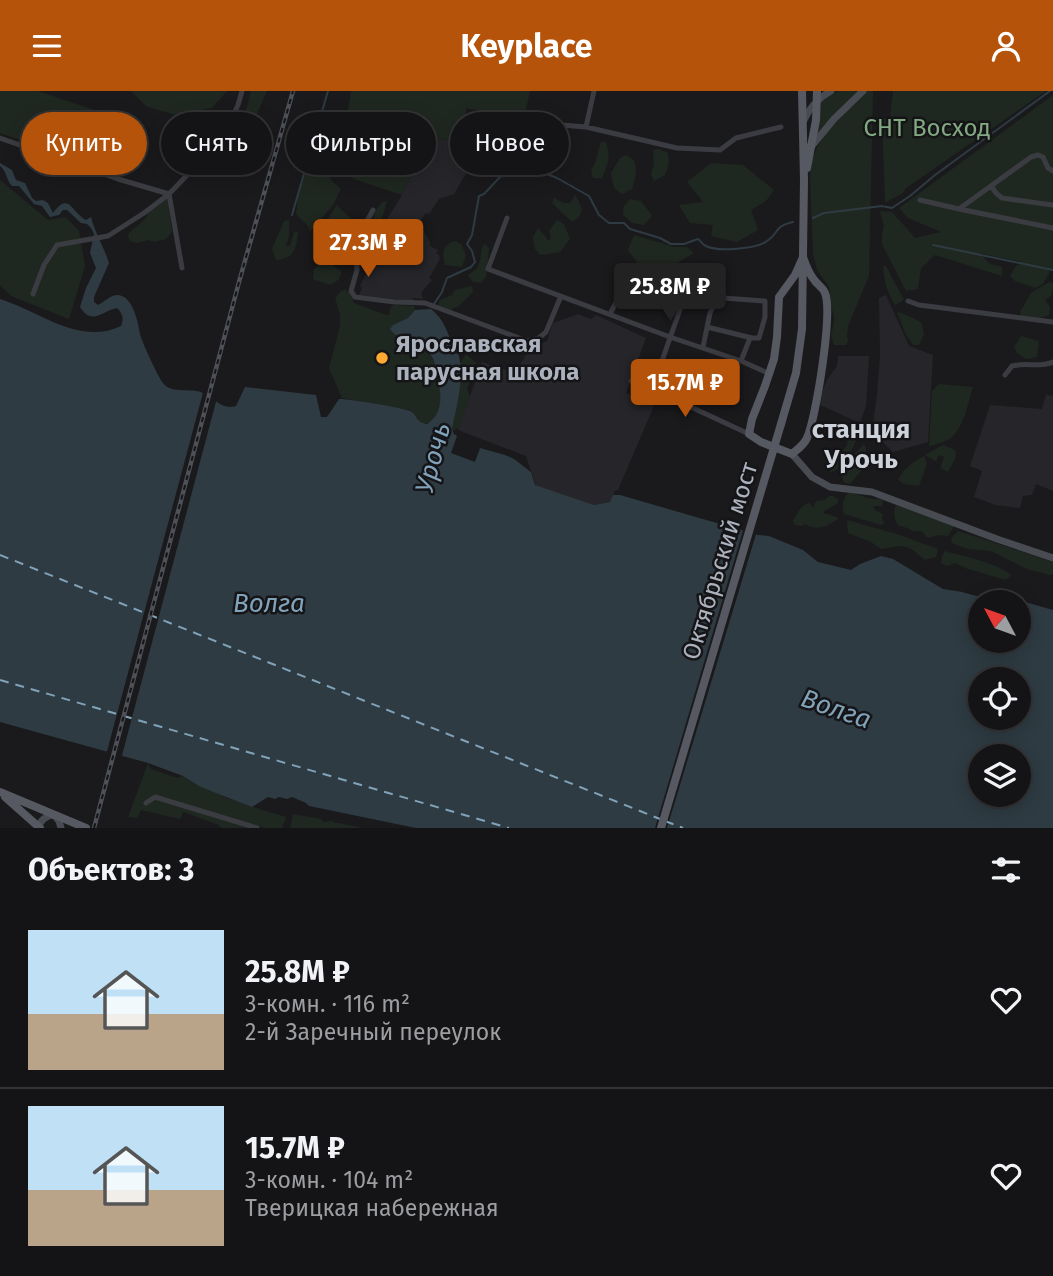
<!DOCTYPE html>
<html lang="ru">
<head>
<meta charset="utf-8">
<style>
	:root { --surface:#141416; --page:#212123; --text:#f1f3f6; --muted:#9d9ea1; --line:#333335; --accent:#b45309 }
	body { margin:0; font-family:"Fira Sans",sans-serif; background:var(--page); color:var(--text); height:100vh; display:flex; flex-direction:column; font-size:26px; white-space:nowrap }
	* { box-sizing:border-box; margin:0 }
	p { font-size:23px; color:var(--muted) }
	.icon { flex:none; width:38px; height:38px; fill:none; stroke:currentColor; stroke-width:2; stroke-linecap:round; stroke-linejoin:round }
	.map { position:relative; height:737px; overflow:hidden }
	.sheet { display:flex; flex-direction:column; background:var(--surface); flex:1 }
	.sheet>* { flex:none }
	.hud { position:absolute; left:21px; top:21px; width:700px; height:63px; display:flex; gap:14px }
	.needle { width:46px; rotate:311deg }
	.buttons { position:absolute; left:968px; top:499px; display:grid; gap:14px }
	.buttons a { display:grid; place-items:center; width:63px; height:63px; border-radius:50%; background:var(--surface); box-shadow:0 4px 18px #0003,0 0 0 2px var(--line); font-size:35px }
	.price { position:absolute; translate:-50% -60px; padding:0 16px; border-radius:7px; background:var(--accent); color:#fff; font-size:23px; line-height:46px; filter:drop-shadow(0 2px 4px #0008) }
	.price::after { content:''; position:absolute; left:50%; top:42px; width:21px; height:16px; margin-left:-10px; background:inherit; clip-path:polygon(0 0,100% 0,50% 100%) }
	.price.selected { background:#222; color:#fff }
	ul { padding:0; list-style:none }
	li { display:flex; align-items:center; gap:21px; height:175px; padding:0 28px }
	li+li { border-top:2px solid var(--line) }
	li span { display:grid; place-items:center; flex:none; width:196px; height:140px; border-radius:0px; color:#555 }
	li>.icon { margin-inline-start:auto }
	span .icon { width:84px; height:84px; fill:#fffc; stroke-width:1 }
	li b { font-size:30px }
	h2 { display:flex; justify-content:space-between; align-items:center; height:84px; padding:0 28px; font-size:30px }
	.pill { padding:0 24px; border-radius:32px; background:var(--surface); box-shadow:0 4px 18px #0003,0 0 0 2px var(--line); font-size:24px; line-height:63px }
	.pill.selected { background:var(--accent); color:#fff }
	header { display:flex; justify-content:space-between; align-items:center; height:91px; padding:0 28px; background:var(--accent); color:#fff; font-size:32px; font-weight:700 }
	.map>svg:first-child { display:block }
</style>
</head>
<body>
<header><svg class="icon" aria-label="menu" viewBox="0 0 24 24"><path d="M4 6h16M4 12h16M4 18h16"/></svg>Keyplace<svg class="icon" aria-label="person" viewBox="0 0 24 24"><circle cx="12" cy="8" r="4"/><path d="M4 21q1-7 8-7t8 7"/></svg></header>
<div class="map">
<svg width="1053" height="737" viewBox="0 0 1053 737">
	<rect width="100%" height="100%" fill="#1a1a1d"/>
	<path fill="#26262a" d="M466 26 502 34 506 41 471 74 454 103 439 108 429 123 426 122 420 130 423 132 422 136 430 151V155L438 159 436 162 439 164 440 168 429 187 432 189 421 202 423 208 413 207V210L359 204 362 197 360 195 386 142 384 133 402 104 410 87 439 48 459 50Z
		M886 204 909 255 933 264 928 351 893 361 872 340 877 304 880 265 879 207Z
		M578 223 591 228 596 224 646 247 626 302 654 315 618 399 615 400 610 411 594 414 536 395 526 365 458 339 482 271 515 282 530 257 547 250 553 232Z
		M838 265H869L866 315 860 332 820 314 823 299 827 289 837 275Z
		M1046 304 1053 305V400L1036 393 1032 404 1023 405 1020 417 995 414 974 406 982 380 970 375 990 314 1042 318Z"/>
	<path fill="#1f2820" d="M0 0H38L142 35 123 85 0 42Z
		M131 0H227L212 17 175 24 146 15Z
		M251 0H267L253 32 245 24Z
		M351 0H530L524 28 466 17V26L459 50 438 48 410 87 402 104 354 88 339 76Z
		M838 0H860L817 43 820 11Z
		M866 0H873L869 185 848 235 847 245 848 250 846 254H834L831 245 834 231V224L831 216 829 196 817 179 813 162 810 86 811 70 819 53 830 36Z
		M893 0H1046L906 97 903 102 885 112 882 27H890Z
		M1053 4V178L1037 175 1050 180 1043 193 1035 197 1015 190 1010 185 1015 176 1022 171 980 162 990 173 1002 176V185L935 164 921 177 918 198 906 200 882 153V143L884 135 880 120 892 121 915 147 941 141 908 127 899 117Z
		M331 38 326 72 331 89 341 98 333 114 310 141 307 134 296 123 298 104 319 41Z
		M535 48 539 51C537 69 512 72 505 56L508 51 515 58C524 59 529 55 535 48Z
		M601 51H606C611 66 608 73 602 87H593L591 79C598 70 597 61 601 51Z
		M659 58 668 62 669 72 665 84 654 90 651 83 654 73 653 59Z
		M626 64 634 69C637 79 636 87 632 98L622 103 614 97 611 82 620 67Z
		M711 72 743 74 774 99 766 110 751 119 758 139 737 151 711 145 713 134 690 132 679 114 703 111 687 91Z
		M0 89 48 129 66 126 79 140 85 175 69 228 11 205 0 194Z
		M575 104 578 108 582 119 579 126 572 131 552 112 554 107 564 112H570Z
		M168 108 172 141 166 148 155 151 149 149 137 152 130 150 128 146 129 142 146 127 148 122 164 109Z
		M630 108 641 110 652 125 644 134 632 132 623 124 624 115Z
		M387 110 381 130 380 147 372 155 367 152 375 121 382 111Z
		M337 114C349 128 359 128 356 148L351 151 332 144 344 138 340 134 334 135 327 145 322 143 324 133Z
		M289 129V145L286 155H290L294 141H298C296 158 295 167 276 169L272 158 284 130Z
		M557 129 564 133 570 148 560 161 540 164 535 158 533 146 538 137 549 150 551 147 549 140Z
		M634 144 674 156H687L694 162 660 182 638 173 628 159Z
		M455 150 461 153 466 164 462 176 445 174C442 162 442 154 455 150Z
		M484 153 489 157 486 186 481 192 473 191 468 184C472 181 478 178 479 173 482 166 479 163 484 153Z
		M330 170 336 177 341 179C341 188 338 190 330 194L313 188 314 178 320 172Z
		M883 175H886L904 209 895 214C887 201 884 190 883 175Z
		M1049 191 1053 192C1053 200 1053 205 1045 209L1050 216 1049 224 1039 227 1021 225 1020 221 1031 202Z
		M472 195 473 201 459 215 450 219 438 214 440 209 452 204 455 199Z
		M345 198 351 204 354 212 386 224H389L390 218 393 214 414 215 415 219 408 227 394 234 396 244C406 248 418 252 426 260 438 270 444 304 439 319 437 324 434 328 429 332H421L410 319 342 307 329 277 340 235V223L335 207 341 200Z
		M897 221C905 222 913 228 921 231L924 243 919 254H913L906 244Z
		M1021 245 1039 250 1037 266 1026 268 1017 262 1014 256Z
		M466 263 476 272 467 298 470 306 459 337 452 340 460 293V272Z
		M939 293 973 296C968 311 965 332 954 344 949 350 937 353 929 355L932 300Z
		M853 338 856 340 858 345C852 359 844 377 829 382L847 354 848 343Z
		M864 353 866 357V374L850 393 844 391 841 382 852 366Z
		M943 354 955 359 956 362 955 368 948 381 940 377 944 366 939 364 936 370 925 364Z
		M924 365 927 372 919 395 904 393 898 389C904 377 912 372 924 365Z
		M849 401 868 407 883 409 882 415H873L875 419 883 423 882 429 885 432 881 434 844 423C841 415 843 407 849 401Z
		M829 405H833L838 408V412L823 421 825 423H828L839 427C827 435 818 441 805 433L802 435 795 434 793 430C797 423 801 413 810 412L813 417 816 410 825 409Z
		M896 414 904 416 954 435 948 445 939 444 928 447C922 443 924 438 914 441L910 438 898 434C894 427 893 421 896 414Z
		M847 429 897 443 938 458 936 466 925 469C905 452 907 454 881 458L871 451 848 442Z
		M958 440 1053 471V483L1050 484 1027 478 991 460 968 458 952 452 951 447Z
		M945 460C964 466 996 471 1011 484L1006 489 968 478 955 472 947 475 941 472 942 465Z
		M148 672 151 678 177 687 183 685C214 705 250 715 286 726L282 737H264L251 733 248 737H221L219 734 183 721 180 728 141 719 137 727 128 726Z
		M293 723 321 728 323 731 333 730 335 732H339L363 737H290Z"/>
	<path fill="#2e3b42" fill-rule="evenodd" d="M0 72 12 79 16 89 25 92 32 107 36 110 43 109 48 112 53 122C69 100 71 121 86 129L91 126C95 142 104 156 109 172L94 206V211L98 214C104 211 111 204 117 204 133 204 138 231 140 243 143 253 157 284 163 292 172 304 191 296 203 302 216 308 221 319 236 315L245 296 316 304 321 326H327L339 308C345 307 405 317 410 320 418 324 415 331 427 333 444 322 441 304 438 287 436 277 435 268 428 261 417 250 398 250 390 238L393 234 408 227 415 219 431 218C440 225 445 234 449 245 452 252 457 258 459 265 464 289 457 314 452 338L454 343 457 345 451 362 475 371 480 357 505 364 514 368 531 381 535 394 594 414 610 411 613 404H620L758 444 769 445 803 459 818 471 851 479 860 473 881 465 893 468 943 498 962 501 991 509 1025 511 1053 519V737H416L309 715 306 712 292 706 287 708 279 706 275 708 268 706 252 716 213 701 199 695 183 685 148 672 0 631V208C39 220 79 255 121 235 124 228 123 223 117 217 102 220 92 235 80 216L86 197 96 177 90 162 94 143 91 137 87 133 81 132 67 119H63L59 124 50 126 42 115 34 113 19 95H12C6 89 7 80 0 75ZM980 511H1018V550H980ZM980 588H1018V626H980ZM980 665H1018V704H980Z"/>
	<path fill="#1a1a1d" d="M204 298 217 307 121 668 106 664Z
		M744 436 757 440 667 737H655Z"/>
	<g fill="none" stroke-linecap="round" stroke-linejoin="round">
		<path stroke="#2e3b42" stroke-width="2" d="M292 124 328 0
			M813 127 824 122 882 115 892 117 910 105 935 84 1050 0
			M933 154 1053 179
			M434 213 442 201 447 187 471 176 475 171 472 160 467 153 472 144 479 105 484 103 499 87 514 76 537 79 557 87 589 105 599 124 609 132H624L630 138 660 147 671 153H684L698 148C701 150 703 154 706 155 718 161 757 158 767 150 781 141 772 136 793 131"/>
		<path stroke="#81a3ba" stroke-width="2" stroke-dasharray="9 7" stroke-linecap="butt" d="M0 464 660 728
			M0 589 509 737
			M665 730 683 737"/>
		<path stroke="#3b3c42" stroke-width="5" d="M511 30 586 36 677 57 720 59 736 47 781 36
			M586 36 594 0
			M0 47 118 88 169 103 182 177
			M991 95 996 102 1002 107 1053 114
			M920 109 959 118 1031 66 1038 64 1043 66 1048 77 1053 80
			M959 118 1053 137
			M373 119 360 143 356 156 357 179 351 200 355 206 395 211 425 212 527 250 539 247 546 241 561 205
			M507 127 488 178 670 246 741 270 770 283
			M33 203 44 174 57 154 108 145 144 122 169 103 192 79 207 68 221 50 238 14 242 0
			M908 210 919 214 1053 231
			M610 223 629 187 648 193 655 187
			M703 256 710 222 717 208 723 207 765 210V226L759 247H752L707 236
			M741 270 750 247
			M1005 284 1012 275C1026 271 1039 277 1053 271
			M631 290 652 298 749 343
			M652 298 688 196
			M146 712 155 706 257 737"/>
		<path stroke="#484b52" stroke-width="7" d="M804 29C810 16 818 7 831 0
			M811 56 834 28 863 0
			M792 363 812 386 830 396 872 401 997 448 1053 467
			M38 737C40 730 46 724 54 724L59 730 61 737"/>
		<path stroke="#565961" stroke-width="8" d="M807 77 816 29 817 0
			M803 166C806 175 809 183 815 190 818 194 823 197 825 202 833 222 816 327 807 347 804 354 798 358 792 363L761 351 749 343 752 328 765 295 774 268 777 246 779 206 795 184Z
			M781 333 796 282 802 238 804 89 802 0
			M0 701 86 737
			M5 706 40 737"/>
		<g stroke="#4d5057" stroke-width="4.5">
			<path id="rail" d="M94 737 239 191 293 0"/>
		</g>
		<use href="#rail" stroke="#151518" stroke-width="2" stroke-dasharray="5" stroke-linecap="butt"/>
		<path stroke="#565961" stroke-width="8" d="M661 737 781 333"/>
	</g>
	<circle fill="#ffaa30" stroke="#151518" stroke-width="2.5" cx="382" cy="267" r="7"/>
	<g text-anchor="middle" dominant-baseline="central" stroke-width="5" stroke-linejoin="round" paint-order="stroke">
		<g font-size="24" fill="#82a981" stroke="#151518">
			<text x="927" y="37">СНТ Восход</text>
		</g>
		<g font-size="24" font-weight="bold" fill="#acb2bd" stroke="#151518" text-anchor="start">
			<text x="396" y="253">Ярославская<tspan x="396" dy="28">парусная школа</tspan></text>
		</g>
		<g font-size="24" fill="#acb2bd" stroke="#151518">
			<text transform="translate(720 470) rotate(-73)">Октябрьский мост</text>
		</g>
		<g font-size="26" font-weight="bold" fill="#cdd1d9" stroke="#151518">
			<text x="861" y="338">станция<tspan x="861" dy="30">Урочь</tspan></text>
		</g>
		<g font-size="26" font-style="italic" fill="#81a3ba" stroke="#151518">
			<text transform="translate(433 367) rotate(-75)">Урочь</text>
			<text x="269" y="512">Волга</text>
			<text transform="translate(836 618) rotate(19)">Волга</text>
		</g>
	</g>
</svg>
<div class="buttons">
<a><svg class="needle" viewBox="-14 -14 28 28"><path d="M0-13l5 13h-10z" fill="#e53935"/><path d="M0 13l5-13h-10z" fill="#9d9ea1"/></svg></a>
<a><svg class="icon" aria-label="locate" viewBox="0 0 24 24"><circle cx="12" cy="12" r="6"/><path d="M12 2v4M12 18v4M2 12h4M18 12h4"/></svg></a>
<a><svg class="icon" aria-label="layers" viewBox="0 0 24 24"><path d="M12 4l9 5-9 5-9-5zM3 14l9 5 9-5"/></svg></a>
</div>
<b class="price" style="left:368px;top:188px">27.3M ₽</b>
<b class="price selected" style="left:670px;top:232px">25.8M ₽</b>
<b class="price" style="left:685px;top:328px">15.7M ₽</b>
<div class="hud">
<a class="pill selected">Купить</a>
<a class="pill">Снять</a>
<a class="pill">Фильтры</a>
<a class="pill">Новое</a>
</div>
</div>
<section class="sheet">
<h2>Объектов: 3<svg class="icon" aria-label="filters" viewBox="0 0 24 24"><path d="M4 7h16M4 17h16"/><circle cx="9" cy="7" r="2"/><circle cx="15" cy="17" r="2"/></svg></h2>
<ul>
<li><span style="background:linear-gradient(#bfe0f5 60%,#b9a48a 0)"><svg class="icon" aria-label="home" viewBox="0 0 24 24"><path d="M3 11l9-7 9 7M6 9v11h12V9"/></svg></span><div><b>25.8M ₽</b><p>3-комн. · 116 m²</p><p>2-й Заречный переулок</p></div><svg class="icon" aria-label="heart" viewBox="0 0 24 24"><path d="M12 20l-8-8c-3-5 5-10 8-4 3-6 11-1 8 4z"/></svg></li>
<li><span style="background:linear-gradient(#bfe0f5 60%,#b9a48a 0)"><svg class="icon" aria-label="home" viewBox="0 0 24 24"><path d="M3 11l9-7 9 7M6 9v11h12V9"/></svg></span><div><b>15.7M ₽</b><p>3-комн. · 104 m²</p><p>Тверицкая набережная</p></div><svg class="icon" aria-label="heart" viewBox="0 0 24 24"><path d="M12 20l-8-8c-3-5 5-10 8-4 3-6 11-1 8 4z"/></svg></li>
</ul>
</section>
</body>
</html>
